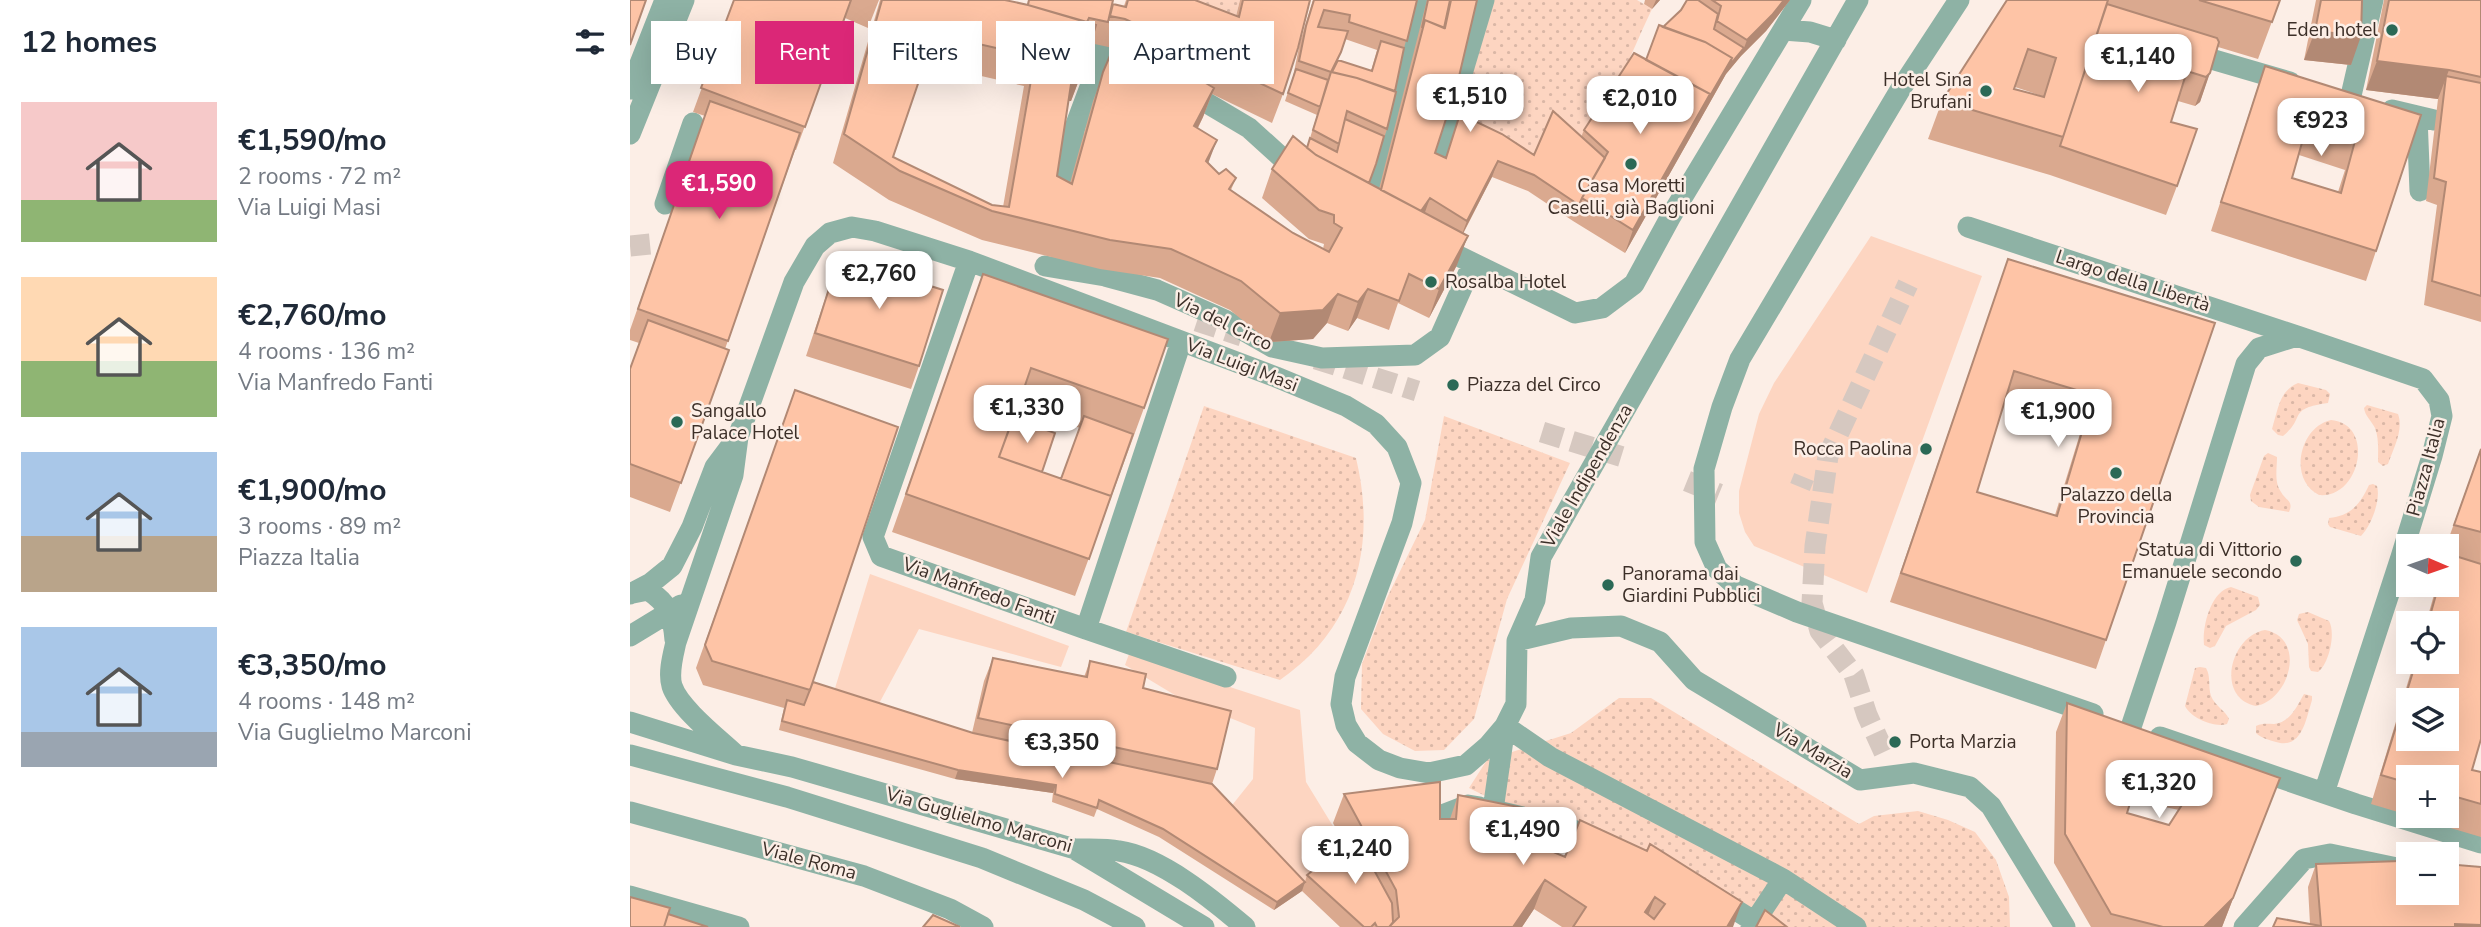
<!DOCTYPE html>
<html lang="en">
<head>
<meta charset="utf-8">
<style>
	:root { --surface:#fff; --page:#f2f2f3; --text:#1f2937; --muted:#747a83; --accent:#db2777 }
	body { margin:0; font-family:"Nunito Sans",sans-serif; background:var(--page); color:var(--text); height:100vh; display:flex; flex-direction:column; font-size:26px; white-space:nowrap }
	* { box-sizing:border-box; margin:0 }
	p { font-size:23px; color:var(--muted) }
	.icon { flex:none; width:38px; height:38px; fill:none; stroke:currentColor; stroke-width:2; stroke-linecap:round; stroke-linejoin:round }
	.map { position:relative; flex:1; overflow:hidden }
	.panel { display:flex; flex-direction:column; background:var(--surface); width:630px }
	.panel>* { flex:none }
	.top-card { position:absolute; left:21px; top:21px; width:665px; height:63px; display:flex; gap:14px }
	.needle { width:46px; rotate:92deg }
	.tools { position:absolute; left:1766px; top:534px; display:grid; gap:14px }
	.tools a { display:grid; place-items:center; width:63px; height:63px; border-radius:0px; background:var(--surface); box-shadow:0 7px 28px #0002; font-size:35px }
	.price { position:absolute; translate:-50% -60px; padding:0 16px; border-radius:14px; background:#fff; color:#222; font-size:23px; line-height:46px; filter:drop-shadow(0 2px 4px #0008) }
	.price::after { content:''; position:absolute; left:50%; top:42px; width:21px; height:16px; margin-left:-10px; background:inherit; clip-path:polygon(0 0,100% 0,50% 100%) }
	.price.current { background:var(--accent); color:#fff }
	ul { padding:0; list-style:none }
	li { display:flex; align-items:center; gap:21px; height:175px; padding:0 21px }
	li span { display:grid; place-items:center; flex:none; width:196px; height:140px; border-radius:0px; color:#555 }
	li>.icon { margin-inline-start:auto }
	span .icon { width:84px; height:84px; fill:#fffc; stroke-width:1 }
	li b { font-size:30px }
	h2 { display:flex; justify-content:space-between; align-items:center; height:84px; padding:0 21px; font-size:30px }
	.chip { padding:0 24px; border-radius:0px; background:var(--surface); box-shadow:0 7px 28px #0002; font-size:24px; line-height:63px }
	.chip.current { background:var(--accent); color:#fff }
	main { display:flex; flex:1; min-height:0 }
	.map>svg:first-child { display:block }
</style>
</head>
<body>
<main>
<section class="panel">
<h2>12 homes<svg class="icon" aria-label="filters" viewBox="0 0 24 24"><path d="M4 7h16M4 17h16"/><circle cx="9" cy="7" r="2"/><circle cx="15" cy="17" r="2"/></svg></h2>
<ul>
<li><span style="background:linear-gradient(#f6c9c9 70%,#8fb573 0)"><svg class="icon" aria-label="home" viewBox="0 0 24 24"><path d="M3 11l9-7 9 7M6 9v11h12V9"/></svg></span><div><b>€1,590/mo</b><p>2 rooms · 72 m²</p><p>Via Luigi Masi</p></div></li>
<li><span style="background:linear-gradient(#ffd9b3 60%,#8fb573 0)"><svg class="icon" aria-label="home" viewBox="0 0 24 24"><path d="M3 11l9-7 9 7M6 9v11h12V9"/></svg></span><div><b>€2,760/mo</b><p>4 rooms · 136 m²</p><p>Via Manfredo Fanti</p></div></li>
<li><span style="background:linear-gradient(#a9c7e8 60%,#b9a48a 0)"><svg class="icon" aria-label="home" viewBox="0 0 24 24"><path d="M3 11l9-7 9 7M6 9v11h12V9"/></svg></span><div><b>€1,900/mo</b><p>3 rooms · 89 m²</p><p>Piazza Italia</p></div></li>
<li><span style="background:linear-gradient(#a9c7e8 75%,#9aa5b1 0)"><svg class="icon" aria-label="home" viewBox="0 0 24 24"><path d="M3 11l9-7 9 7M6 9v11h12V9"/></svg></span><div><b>€3,350/mo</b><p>4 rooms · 148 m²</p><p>Via Guglielmo Marconi</p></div></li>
</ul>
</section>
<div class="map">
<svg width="1851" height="927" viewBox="0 0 1851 927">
	<defs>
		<pattern id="grass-dots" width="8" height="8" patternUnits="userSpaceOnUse" patternTransform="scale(1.75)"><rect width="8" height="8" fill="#fdd5c1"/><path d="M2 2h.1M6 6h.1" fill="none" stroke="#dab7a6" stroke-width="1.8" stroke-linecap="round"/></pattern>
	</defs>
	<rect width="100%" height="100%" fill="#fceee6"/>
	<path fill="url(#grass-dots)" d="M552 0H610L598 46Z
		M864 0H1007L1022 9C1006 42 986 95 964 122 947 143 921 157 898 171L825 130Z
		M1668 383 1696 390 1700 394 1698 403C1656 409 1677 417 1653 436L1648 435 1642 429C1648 410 1649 391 1668 383Z
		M1737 405 1768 414C1774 430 1763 449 1758 464L1753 466 1748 462C1748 451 1749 438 1745 428 1741 420 1735 416 1734 408Z
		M574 406 726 458C747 545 726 628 650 680L496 632Z
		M814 416 940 463 877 599 844 719 814 750 785 751 753 734 731 709 732 664 757 598 795 520Z
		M1701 420C1746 424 1730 499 1689 495 1658 480 1669 427 1701 420Z
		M1638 453 1647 457C1647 469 1644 482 1651 492 1656 501 1664 501 1659 512L1629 507 1621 501 1620 495 1634 456Z
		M1743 484 1747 486C1751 500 1741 526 1731 536L1700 527 1698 524 1699 518C1721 516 1730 504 1739 485Z
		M1601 587 1628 597 1630 605 1626 610 1596 626 1585 646 1580 648 1574 645C1572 626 1581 591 1601 587Z
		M1678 612 1699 621C1706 633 1699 664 1688 672L1681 671 1679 667 1678 644 1667 620 1669 614Z
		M1635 630C1677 638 1660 700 1626 706 1585 698 1600 636 1635 630Z
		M1570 667 1576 668C1581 676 1578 687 1581 696 1585 706 1595 710 1599 719L1597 724C1584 728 1561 718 1555 706L1565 668Z
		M1674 694 1682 696V700C1676 719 1672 750 1646 742 1639 740 1631 738 1626 733V726C1633 723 1637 724 1644 724 1660 723 1667 706 1674 694Z
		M989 698H1021L1229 824 1244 816 1288 811 1318 820 1345 832 1366 860 1379 897 1380 927H1121L839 788 857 760 941 733Z"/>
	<path fill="#fdd5c1" d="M1241 236 1352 276 1237 593 1124 546 1115 532 1109 513V491L1129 414 1144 383Z
		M240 574 439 646 431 667 289 629 245 711 202 698Z
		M499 654 670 710 676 782 720 854 672 891 599 809 623 779 625 728 548 697 495 665Z"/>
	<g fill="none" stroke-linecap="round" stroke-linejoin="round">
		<path stroke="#d6c8c0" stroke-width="21" stroke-dasharray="21 10" stroke-linecap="butt" d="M0 246 20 244
			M567 321 612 336
			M686 359 787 391
			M912 432 996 458
			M1057 481 1089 494
			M1170 487 1174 477
			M1254 752 1237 715 1224 675 1190 631 1182 603 1185 546 1198 456 1278 284"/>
		<path stroke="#8eb2a5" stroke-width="21" d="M1329 0 1270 90 1110 359 1092 407 1074 469 1075 542 1087 569 1106 586 1167 612 1463 714
			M1153 30 1171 0
			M1557 52 1660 82
			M474 53 507 68
			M0 89 35 0
			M555 90 619 128 672 176
			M1720 100 1743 0
			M1762 110 1804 120
			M1787 117 1790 191
			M0 134 54 0
			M803 171 854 0
			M35 204 63 123
			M428 207 445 127 475 47
			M738 212 790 0
			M1338 227 1667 336
			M806 245 945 313 972 308 1004 284 1041 216 1153 30 1180 32 1206 40
			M339 261 243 537 251 556 456 629 551 342
			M415 266 475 276 527 290 595 320 642 347 692 358 785 355 810 337 843 263
			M3 593 18 590C39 604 43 615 45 640
			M0 594 21 583 42 566 62 527 85 467 106 439
			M456 629 596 677
			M0 636 51 605
			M887 641 941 628 991 626 1030 642 1064 680 1230 780 1284 773 1340 787 1361 806 1435 927
			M0 722 106 755 162 767 445 849C459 849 475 848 489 851 531 857 583 900 615 927
			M875 726 920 757 1153 879 1226 927
			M875 726 863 810 938 828 972 841
			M1501 727 1536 622 1616 364 1629 348 1667 336 1793 379 1809 400 1812 416 1802 456 1771 557 1694 793
			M1530 737 1726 804 1851 843
			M0 755 157 797 352 858 454 900 505 927
			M106 755C89 739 49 708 42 686 38 673 43 655 46 642L103 475 108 437 164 282 185 246 200 233 222 227 245 231 339 261 646 377 716 406 746 424 767 447 781 483 772 523 715 677 711 704 716 725 727 743 749 760 770 768 799 773 836 765 858 746 875 726 886 704 887 641 905 600 911 557 1228 0
			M0 812 234 876 320 909 353 927
			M812 815 838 805 850 807
			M446 850 574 927
			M0 896 109 927
			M1085 897 1133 927
			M1121 927 1153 879
			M1614 927 1674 859 1700 854 1767 868H1778"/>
	</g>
	<path fill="#daa98f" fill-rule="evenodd" d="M104 0H249L238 28 215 18 166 150H165L95 349 99 350 40 512 0 497V369L9 343 0 340V330L75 116 63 112Z
		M250 0H375L397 5 398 0H483L480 13 494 6 496 0H565L606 16 610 0H680L653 94 642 123 582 94 573 117 568 128 578 163 589 174 606 178 601 190 663 233 693 249 694 244 679 239 632 198 642 169 677 148 687 115 655 101 663 77 670 42 683 0H787L774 48 757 129 739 184 749 189 797 0H847L805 153 815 157 904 155 951 137 954 130 1016 60 1033 27 1051 10 1057 0H1160L1136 31 1111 56 1096 74 995 253 943 221 898 191 862 177 833 234 827 265 799 318 768 303 759 330 727 318 718 331 697 323 683 339 639 342 600 310 530 278 470 269 352 240 259 200 203 163ZM715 39 747 50 741 71 708 60ZM460 43 483 48 463 101 440 183 427 176 438 101H441L452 72ZM295 63 394 86 373 207 362 205 263 157Z
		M1015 0H1030L1022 9 1014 4Z
		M1377 0H1650L1628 59 1588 47 1570 102 1565 106 1548 101 1541 122 1547 186 1536 215 1420 175 1298 139 1312 101ZM1385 87 1412 96 1384 89Z
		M1686 0H1732L1721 65 1674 60Z
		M1754 0H1851V322L1794 305 1807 205 1796 201 1808 99 1736 90Z
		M1635 66 1791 115 1746 251 1736 281 1581 231 1625 95ZM1669 155 1715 170 1708 192 1662 178Z
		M209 257 289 366 281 389 176 356Z
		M1378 259 1585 323 1466 669 1260 602ZM1375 401 1453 424 1425 515 1347 492Z
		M353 274 514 408 445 596 262 532ZM387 406 450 428 431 479 412 472 383 418Z
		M165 390 183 682 342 733 354 681 363 658 454 677 460 661 513 688 587 769 582 784 675 882 677 875 715 846 703 823 714 794 810 819H820L828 795 921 851 1103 927H932L904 909 892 927H710L672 891 644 910 529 837 467 809 464 817 422 802 423 793 325 779 149 730 154 708 73 685 66 668Z
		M1851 448V739L1842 770 1851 772V837L1780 816H1816V777H1778V815L1741 804 1784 662H1816V623H1796L1807 584H1816L1818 555H1816V546Z
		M1437 703 1650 778 1592 927H1461L1424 863 1426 732ZM1501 800 1549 810 1539 825 1497 813Z
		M1686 864 1851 927H1643L1680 924 1678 887Z"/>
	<path fill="#b28974" d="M1026 0H1030L1022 9Z
		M1154 0H1160L1136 31 1111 56 1096 74 995 253 1003 230 1080 94 1102 58 1114 48 1117 40Z
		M1685 31 1731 36 1721 65 1674 60Z
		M1747 61 1819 70 1808 99 1736 90Z
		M443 71 452 72 441 101H432Z
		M1580 73 1570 102 1565 106 1576 77Z
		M584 88 573 117 554 155 564 126Z
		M587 140 576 169V161Z
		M868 161 862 177 831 237 837 221Z
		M800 198 794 215 791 211Z
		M838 236 827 265 799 318 809 289Z
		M738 289 727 318 718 331 728 302Z
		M708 294 697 323 683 339 639 342 650 313Z
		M328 770 426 785 423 793 325 779Z
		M1650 778 1592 927H1574Z
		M915 880 904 909 892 927H883Z
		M675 882 672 891 644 910 647 902Z
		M1025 897 1014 926 1015 912Z
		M1112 902 1103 927H1097Z
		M1825 924 1851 925V927H1824Z"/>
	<path fill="#fec4a6" stroke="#b28974" stroke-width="2" fill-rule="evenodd" d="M0 0H16L0 45Z
		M104 0H221L175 127 71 88Z
		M252 0H375L398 5 466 25 452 72 443 71 427 176 442 184 473 72 490 32 584 88 564 126 587 140 576 161 589 174 596 169 606 178 599 189 663 233 699 252 712 228 704 223V215L689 210 642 169 663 136 686 155 838 236 809 289 779 274 769 301 738 289 728 302 708 294 693 310 650 313 611 281 541 249 480 240 362 211 270 171 214 134ZM305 34 405 57 379 207 362 205 263 157Z
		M399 0H483L478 22 459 18 457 22 398 5Z
		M498 0H565L609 17 613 0H680L668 48 653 94 495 19 480 16 483 4 496 7Z
		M684 0H787L777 41 719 22 720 15 694 10 688 27 718 31 711 52 701 72 669 61 676 26Z
		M798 0H820L814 28 795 20 792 28Z
		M821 0H847L827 85 805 153 816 158 830 114 872 134 904 155 923 111 975 158 952 198 949 205 904 175 868 161 837 221 800 198 791 211 751 190 795 20 815 28Z
		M1057 0H1068L1088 14 1084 29 1114 48 1099 66 1102 58 1075 42 1033 27 1051 10Z
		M1082 0H1154L1142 15 1117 40 1087 21 1091 6Z
		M1377 0H1478L1433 137 1312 101ZM1398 49 1426 58 1414 97 1384 89Z
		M1569 0H1650L1642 22Z
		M1691 0H1732L1731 36 1685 31Z
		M1759 0H1851V77L1819 70 1747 61Z
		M1477 4 1587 38 1589 42 1580 73 1576 77 1557 71 1541 122 1567 129 1547 186 1430 146Z
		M1029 25 1075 42 1102 58 1077 101 1080 94 1016 60Z
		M751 41 774 48 765 91 727 78 702 72 708 60 742 71Z
		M1004 53 1080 94 1003 230 952 198 978 152 954 130Z
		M1635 66 1791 115 1746 251 1591 202ZM1677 125 1725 141 1711 193 1662 178Z
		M666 69 698 80 690 107 658 93Z
		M701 72 727 78 766 92 757 129 717 111 709 144 683 130Z
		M1816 76 1851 83V296L1802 281 1816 182 1804 178Z
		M80 101 170 133 98 341 8 309Z
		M715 119 754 136 746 164 739 183 686 155 677 148 680 138 707 152Z
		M209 257 313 290 289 366 185 333Z
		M1378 259 1585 323 1476 640 1271 573ZM1384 371 1463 395 1427 516 1347 492Z
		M353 274 538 339 514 408 401 368 391 397 369 457 481 496 459 559 276 494Z
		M18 320 99 350 51 483 0 464V369Z
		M165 390 268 427 180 690 82 661 75 645Z
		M454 416 503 434 481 496 431 479Z
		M383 418 425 433 412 472 369 457Z
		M1851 449V532L1824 525Z
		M1819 554 1851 564V739L1842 770 1851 772V804L1816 794V777H1778V783L1751 775 1786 662H1816V623H1798L1809 584H1816V561ZM1778 700H1816V738H1778Z
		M363 658 457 677 460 661 516 674 513 688 601 711 587 769 348 718Z
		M183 682 343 733 582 784 675 882 647 902 533 829 469 800 467 808 425 794 426 785 328 770 152 721 157 700 174 705Z
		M1437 703 1650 778 1603 898 1574 927H1533L1481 914 1435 834ZM1510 771 1566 783 1539 825 1497 813Z
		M810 782V819H826L828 795 934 816 921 851 935 857 950 820 1017 851 1020 844 1112 902 1097 927H943L956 907 915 880 883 927H759L769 917 766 890 714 794ZM1025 897 1035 904 1024 919 1015 912Z
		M726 837 762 903 763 922 759 927H747L745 923 741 927H734L677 875Z
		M1770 861H1778V892H1816V864L1851 867V925L1825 924V927H1643L1647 918 1691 926 1686 864Z
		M0 897 40 908 34 927H0Z
		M1135 910 1157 927H1126Z
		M38 914 78 927H34Z
		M303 915 330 927H293Z"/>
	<g fill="#2b6956" stroke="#fceee6" stroke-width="2.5">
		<circle cx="1762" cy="30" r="7"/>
		<circle cx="1356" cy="91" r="7"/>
		<circle cx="1001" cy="164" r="7"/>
		<circle cx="801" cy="282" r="7"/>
		<circle cx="823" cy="385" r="7"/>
		<circle cx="47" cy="422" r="7"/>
		<circle cx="1296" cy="449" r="7"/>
		<circle cx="1486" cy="473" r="7"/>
		<circle cx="1666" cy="561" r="7"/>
		<circle cx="978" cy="585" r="7"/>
		<circle cx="1265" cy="742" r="7"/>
	</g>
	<g text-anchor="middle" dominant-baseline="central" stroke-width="5" stroke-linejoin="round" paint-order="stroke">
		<g font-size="19" fill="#3c2f28" stroke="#fceee6" text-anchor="start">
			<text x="1748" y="30" text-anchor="end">Eden hotel</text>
			<text x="1342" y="80" text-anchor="end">Hotel Sina<tspan x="1342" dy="22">Brufani</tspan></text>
			<text x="1001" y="186" text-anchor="middle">Casa Moretti<tspan x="1001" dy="22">Caselli, già Baglioni</tspan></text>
			<text x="815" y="282">Rosalba Hotel</text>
			<text x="837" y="385">Piazza del Circo</text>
			<text x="61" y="411">Sangallo<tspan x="61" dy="22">Palace Hotel</tspan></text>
			<text x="1282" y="449" text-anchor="end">Rocca Paolina</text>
			<text x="1486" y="495" text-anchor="middle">Palazzo della<tspan x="1486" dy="22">Provincia</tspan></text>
			<text x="1652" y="550" text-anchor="end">Statua di Vittorio<tspan x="1652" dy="22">Emanuele secondo</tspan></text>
			<text x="992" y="574">Panorama dai<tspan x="992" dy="22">Giardini Pubblici</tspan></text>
			<text x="1279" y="742">Porta Marzia</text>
		</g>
		<g font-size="19" fill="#3c2f28" stroke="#fceee6">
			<text transform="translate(1503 281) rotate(18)">Largo della Libertà</text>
			<text transform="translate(593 322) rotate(26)">Via del Circo</text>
			<text transform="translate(612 365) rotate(21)">Via Luigi Masi</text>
			<text transform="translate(1796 467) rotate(-75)">Piazza Italia</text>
			<text transform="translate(957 476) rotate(-60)">Viale Indipendenza</text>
			<text transform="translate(349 591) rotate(20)">Via Manfredo Fanti</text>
			<text transform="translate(1183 751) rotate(31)">Via Marzia</text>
			<text transform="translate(349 820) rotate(16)">Via Guglielmo Marconi</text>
			<text transform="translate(179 861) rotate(15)">Viale Roma</text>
		</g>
	</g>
</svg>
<div class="tools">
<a><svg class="needle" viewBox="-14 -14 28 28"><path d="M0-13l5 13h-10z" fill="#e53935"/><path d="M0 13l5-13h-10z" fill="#747a83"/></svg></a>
<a><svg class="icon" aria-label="locate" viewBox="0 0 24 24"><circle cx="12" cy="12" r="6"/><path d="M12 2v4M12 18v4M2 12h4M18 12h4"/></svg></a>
<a><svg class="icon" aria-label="layers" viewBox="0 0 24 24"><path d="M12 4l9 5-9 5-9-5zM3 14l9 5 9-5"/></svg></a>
<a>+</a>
<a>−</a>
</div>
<b class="price" style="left:1508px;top:94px">€1,140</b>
<b class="price" style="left:840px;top:134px">€1,510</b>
<b class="price" style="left:1010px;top:136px">€2,010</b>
<b class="price" style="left:1691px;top:158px">€923</b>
<b class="price current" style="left:89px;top:221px">€1,590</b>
<b class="price" style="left:249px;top:311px">€2,760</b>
<b class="price" style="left:397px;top:445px">€1,330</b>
<b class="price" style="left:1428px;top:449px">€1,900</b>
<b class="price" style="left:432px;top:780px">€3,350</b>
<b class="price" style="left:1529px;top:820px">€1,320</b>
<b class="price" style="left:893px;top:867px">€1,490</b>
<b class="price" style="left:725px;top:886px">€1,240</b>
<div class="top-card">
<a class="chip">Buy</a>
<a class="chip current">Rent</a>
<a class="chip">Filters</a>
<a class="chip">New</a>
<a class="chip">Apartment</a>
</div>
</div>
</main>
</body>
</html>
